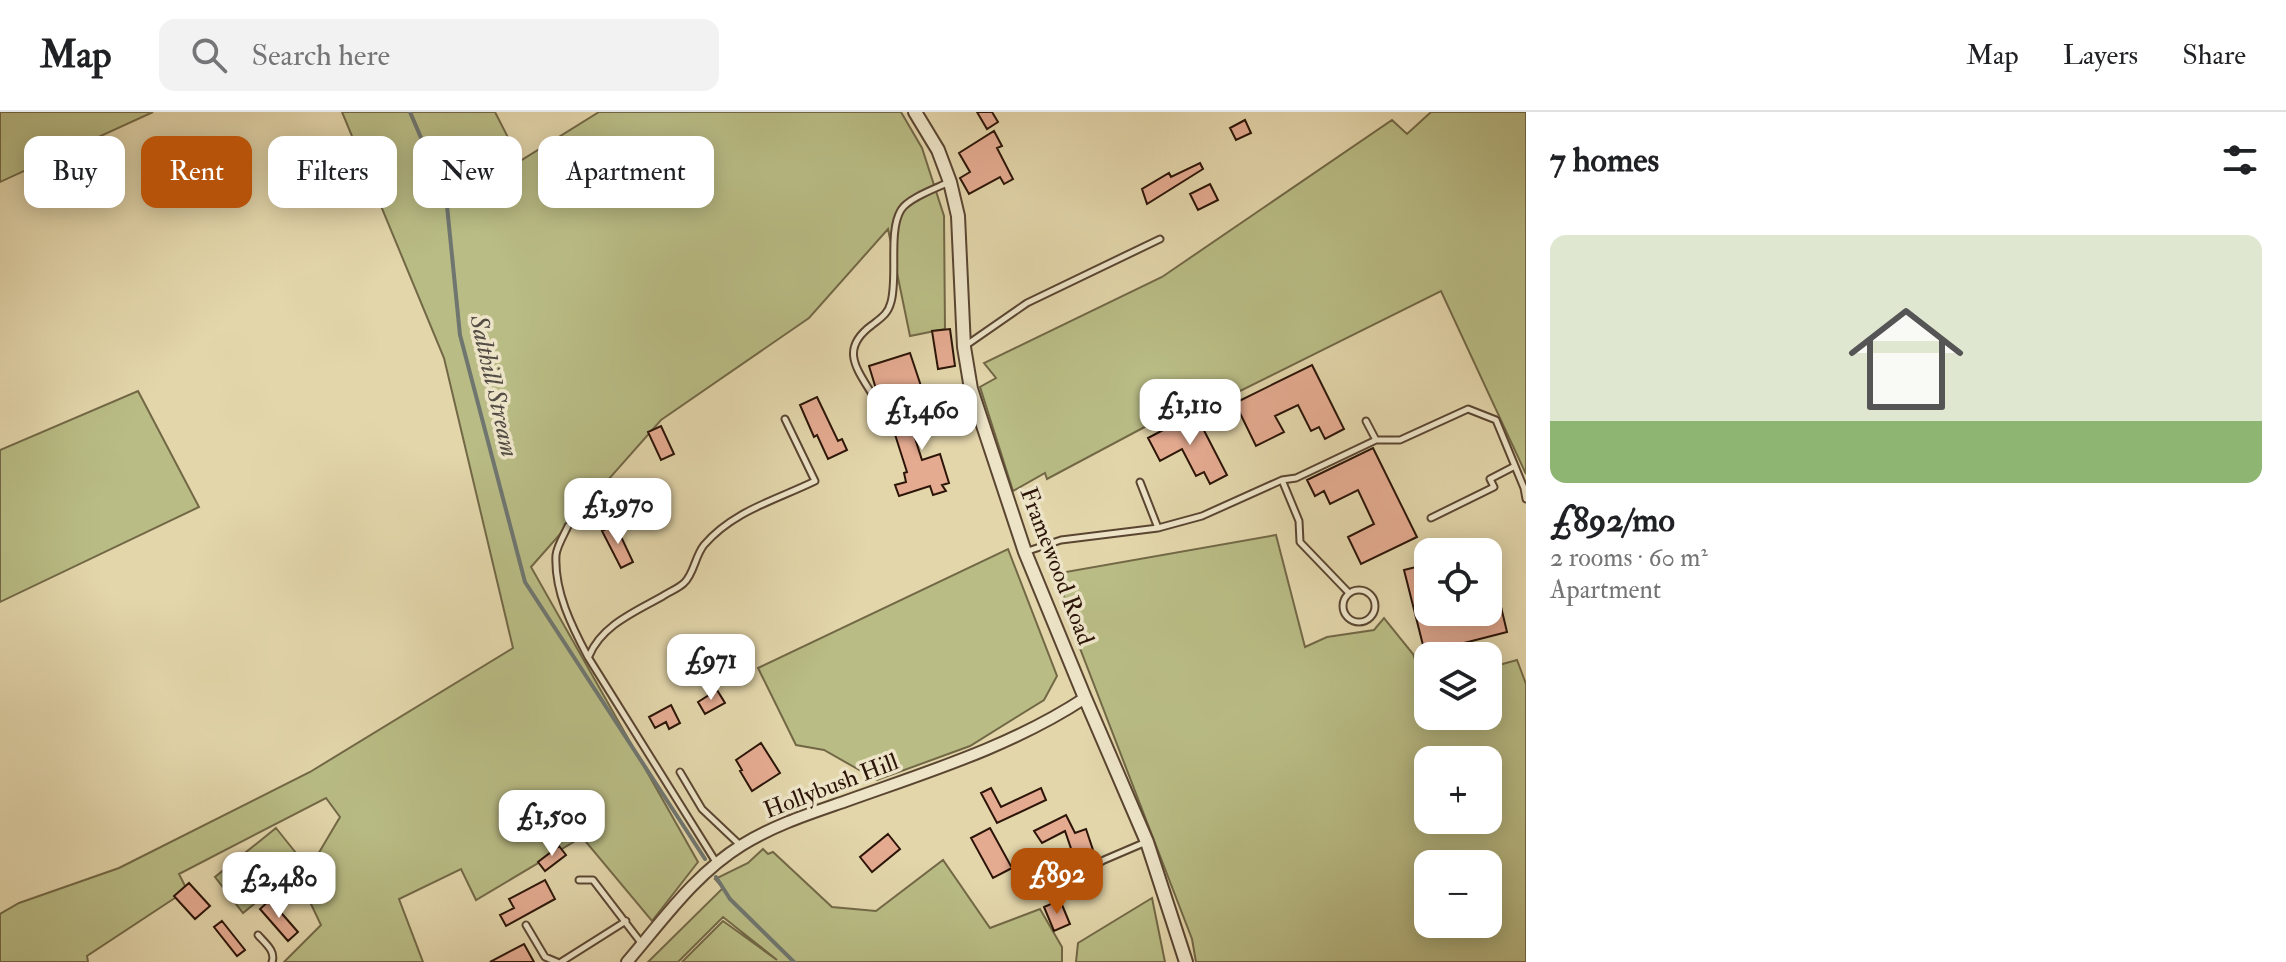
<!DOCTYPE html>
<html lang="en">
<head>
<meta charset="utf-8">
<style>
	:root { --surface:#fff; --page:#f2f2f2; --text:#202124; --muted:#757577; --line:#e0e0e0; --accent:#b45309 }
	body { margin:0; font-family:"IM FELL Double Pica",serif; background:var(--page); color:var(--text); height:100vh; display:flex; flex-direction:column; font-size:30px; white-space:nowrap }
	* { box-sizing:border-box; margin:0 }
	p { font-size:26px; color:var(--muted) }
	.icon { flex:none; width:44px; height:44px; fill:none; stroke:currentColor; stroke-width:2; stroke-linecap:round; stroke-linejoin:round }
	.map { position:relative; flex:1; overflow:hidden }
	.details { display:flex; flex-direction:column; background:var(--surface); width:760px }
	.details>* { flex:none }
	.hud { position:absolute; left:24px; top:24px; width:760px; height:72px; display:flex; gap:16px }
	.fabs { position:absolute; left:1414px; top:426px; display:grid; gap:16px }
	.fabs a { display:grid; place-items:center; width:88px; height:88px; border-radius:16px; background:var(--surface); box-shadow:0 4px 20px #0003; font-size:40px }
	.price { position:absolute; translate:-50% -68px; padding:0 18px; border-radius:16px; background:#fff; color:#222; font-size:26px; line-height:52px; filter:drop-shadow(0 2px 4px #0008) }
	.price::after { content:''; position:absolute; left:50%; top:48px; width:24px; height:18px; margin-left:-12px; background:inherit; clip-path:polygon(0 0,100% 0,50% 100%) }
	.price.selected { background:var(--accent); color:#fff }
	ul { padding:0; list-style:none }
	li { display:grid; align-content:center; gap:16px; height:424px; padding:0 24px }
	li span { display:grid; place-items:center; height:248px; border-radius:16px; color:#555 }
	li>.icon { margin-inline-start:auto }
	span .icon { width:144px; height:144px; fill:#fffc; stroke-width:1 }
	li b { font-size:34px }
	h2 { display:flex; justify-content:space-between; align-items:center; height:96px; padding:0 24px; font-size:34px }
	.chip { padding:0 28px; border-radius:16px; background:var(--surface); box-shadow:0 4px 20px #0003; font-size:28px; line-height:72px }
	.chip.selected { background:var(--accent); color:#fff }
	header { display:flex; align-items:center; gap:48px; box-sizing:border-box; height:112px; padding:0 40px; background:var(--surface); border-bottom:2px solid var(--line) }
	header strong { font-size:38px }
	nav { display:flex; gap:44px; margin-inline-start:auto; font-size:28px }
	.search { width:560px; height:72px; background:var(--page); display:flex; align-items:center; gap:20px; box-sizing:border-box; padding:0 28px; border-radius:16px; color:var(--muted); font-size:30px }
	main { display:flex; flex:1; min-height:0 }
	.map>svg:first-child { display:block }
</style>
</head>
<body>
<header>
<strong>Map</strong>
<div class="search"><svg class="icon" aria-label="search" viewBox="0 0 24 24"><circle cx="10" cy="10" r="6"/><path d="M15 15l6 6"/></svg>Search here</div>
<nav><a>Map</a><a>Layers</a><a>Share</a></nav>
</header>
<main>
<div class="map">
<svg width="1526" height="850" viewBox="0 0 1526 850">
	<rect width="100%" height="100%" fill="#e3d6ab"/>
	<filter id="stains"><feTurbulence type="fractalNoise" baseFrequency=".0025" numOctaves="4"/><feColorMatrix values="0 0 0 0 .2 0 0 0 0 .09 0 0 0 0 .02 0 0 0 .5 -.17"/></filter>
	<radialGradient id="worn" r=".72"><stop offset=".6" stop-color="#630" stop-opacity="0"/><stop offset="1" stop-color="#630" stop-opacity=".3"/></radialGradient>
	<path fill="#b9bc85" stroke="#726846" stroke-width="2" fill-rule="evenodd" d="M0 0H153L0 70Z
		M342 0H495L520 49 599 0H901L922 36 944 104 945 217 910 224 888 117 809 206 661 308 531 455 698 750 652 809 582 725 476 788 461 757 399 787 423 850H284L321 813 301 771 340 705 326 686 179 762 187 778 87 844 88 850H0V802L19 791 119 756 310 660 513 536 444 246Z
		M1431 0H1526V362L1441 179 1228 285 1199 286 1047 367 1045 361 1013 379 980 275 996 266 984 251 1162 165 1392 8 1407 22Z
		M138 279 199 395 0 490V338Z
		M1276 423 1305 535 1327 525 1374 518 1384 506 1413 542 1424 573H1428V604H1488V556L1517 548 1526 572V850H1196L1192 827 1066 500 1060 461ZM1428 648H1488V708H1428ZM1428 752H1488V812H1428Z
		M1008 437 1057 564 1044 588 970 634 877 668 824 638 796 633 758 556Z
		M276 716 304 751 243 801 215 765Z
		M763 737 768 742 773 740 832 795 876 799 943 748 990 816 1040 797 1062 835V850H682L723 809 777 848 723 805 678 850H648L723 776 715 767 748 751Z
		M1152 786 1165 850H1076L1078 831Z"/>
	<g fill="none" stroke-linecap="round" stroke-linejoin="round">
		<path stroke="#6f7670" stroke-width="4" d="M410 0 446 84 460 223 525 470 705 747
			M716 765 730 787 794 850"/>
	</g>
	<path fill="#e5ab91" stroke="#2c1508" stroke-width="2" d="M977 0H992L998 10 987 17Z
		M1245 8 1251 21 1236 28 1230 16Z
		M994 19 1002 34 997 36 1013 67 1004 72 1000 65 969 82 960 66 970 60 959 41Z
		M1200 51 1203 57 1147 92 1142 77 1169 61 1171 65Z
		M1210 72 1218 88 1198 98 1190 82Z
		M950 217 955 254 938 257 932 219Z
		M910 241 922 277 880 290 869 254Z
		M1312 253 1344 317 1325 327 1319 315 1311 319 1298 293 1275 304 1284 320 1256 334 1235 291Z
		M817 285 838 329 842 327 847 338 828 347 817 323 814 325 800 293Z
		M956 289 963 310 953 313 949 302 911 314 922 348 940 342 949 371 942 373 946 379 933 383 930 374 899 384 895 373 906 370 904 361 907 360 891 310Z
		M1195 301 1227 363 1210 372 1204 360 1196 364 1182 337 1160 349 1148 326Z
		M661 314 674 342 661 348 648 320Z
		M1373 336 1417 425 1361 452 1348 425 1374 412 1358 378 1330 392 1324 379 1315 384 1307 368Z
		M615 412 633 450 621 456 602 419Z
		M1428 452V500H1488V458L1492 457 1507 520 1425 541 1404 458Z
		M717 578 725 591 705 602 698 590Z
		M671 593 680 611 669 617 666 610 655 616 649 605Z
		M761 631 780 661 752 679 740 659 742 658 736 648Z
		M991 676 1001 695 1041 676 1046 688 997 711 981 681Z
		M1066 703 1075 721 1086 717 1096 747 1077 754 1065 719 1042 731 1034 719Z
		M990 716 1012 756 993 766 971 726Z
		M888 722 900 737 872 760 860 745Z
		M559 734 566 743 545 759 538 750Z
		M545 768 555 787 506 814 500 803 514 796 509 787Z
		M189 771 210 794 195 807 174 784Z
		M270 788 298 820 288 829 260 797Z
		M1060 788 1070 812 1054 819 1044 795Z
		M222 809 245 838 237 844 214 815Z
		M524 832 534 850H490Z"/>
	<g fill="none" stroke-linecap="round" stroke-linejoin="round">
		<g stroke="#5a4531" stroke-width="9">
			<path id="service" d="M965 234 1027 191 1160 127
				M875 287C858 258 838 238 872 213 881 206 888 202 891 190 898 165 888 119 901 98 908 86 937 76 949 70
				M1366 309 1376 328
				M1282 368 1299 409 1300 430 1349 481
				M1140 370 1158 416
				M1431 406 1494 375 1490 367 1515 354
				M568 414C564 423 557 434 556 443 554 479 572 515 588 545L716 750
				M1025 440 1061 428 1158 416 1202 404 1282 368 1296 366 1376 328H1400L1468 297 1496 308 1524 376 1526 387
				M1343 494a16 16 0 1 1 32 0a16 16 0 1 1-32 0Z
				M589 544C602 513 635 500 663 484 669 480 679 476 684 471 694 462 695 444 704 433 733 399 776 388 815 369L785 307
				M680 660 702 697 740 733
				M579 768H593L642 832
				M1059 776 1104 748 1146 730
				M526 813 545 845 557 850
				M258 823C265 831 276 839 272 850
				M561 850 626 809"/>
		</g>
		<g stroke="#5a4531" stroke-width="14">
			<path id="minor" d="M627 850C663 808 695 762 742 733 776 712 812 701 849 688 930 659 1012 634 1085 586"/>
		</g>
		<g stroke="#5a4531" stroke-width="16">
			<path id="tertiary" d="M915 0 938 38 950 70 958 104 964 235 971 277 1025 440 1085 586 1147 730 1186 850"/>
		</g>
		<use href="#service" stroke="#ede4c8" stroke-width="5"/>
		<use href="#minor" stroke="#ede4c8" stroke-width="10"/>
		<use href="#tertiary" stroke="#ede4c8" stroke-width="12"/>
	</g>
	<g text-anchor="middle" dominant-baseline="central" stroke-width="7" stroke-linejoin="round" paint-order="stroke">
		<g font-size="24" fill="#2c1508" stroke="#ede4c8">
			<text transform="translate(1057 454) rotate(69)">Framewood Road</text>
			<text transform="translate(831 674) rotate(-21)">Hollybush Hill</text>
		</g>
		<g font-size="26" font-style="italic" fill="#534d45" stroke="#ede4c8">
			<text transform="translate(494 274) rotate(77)">Salthill Stream</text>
		</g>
	</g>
	<rect width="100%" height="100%" filter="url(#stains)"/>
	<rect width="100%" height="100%" fill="url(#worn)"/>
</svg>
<div class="fabs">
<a><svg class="icon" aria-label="locate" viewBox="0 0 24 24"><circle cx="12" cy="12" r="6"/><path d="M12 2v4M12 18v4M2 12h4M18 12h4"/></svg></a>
<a><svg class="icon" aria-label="layers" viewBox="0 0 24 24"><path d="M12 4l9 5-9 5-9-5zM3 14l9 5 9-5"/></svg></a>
<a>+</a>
<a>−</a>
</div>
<b class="price" style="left:1190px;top:335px">£1,110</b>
<b class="price" style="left:922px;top:340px">£1,460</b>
<b class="price" style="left:618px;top:434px">£1,970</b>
<b class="price" style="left:711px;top:590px">£971</b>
<b class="price" style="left:552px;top:746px">£1,500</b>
<b class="price selected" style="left:1057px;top:804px">£892</b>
<b class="price" style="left:279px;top:808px">£2,480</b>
<div class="hud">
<a class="chip">Buy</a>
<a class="chip selected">Rent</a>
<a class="chip">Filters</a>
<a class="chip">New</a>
<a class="chip">Apartment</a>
</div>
</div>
<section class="details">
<h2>7 homes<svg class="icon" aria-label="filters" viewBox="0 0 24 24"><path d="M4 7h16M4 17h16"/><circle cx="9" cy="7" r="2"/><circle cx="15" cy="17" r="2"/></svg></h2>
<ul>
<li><span style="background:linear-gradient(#dfe7d0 75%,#8fb573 0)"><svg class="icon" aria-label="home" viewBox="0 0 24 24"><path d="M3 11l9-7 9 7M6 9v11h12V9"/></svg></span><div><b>£892/mo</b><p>2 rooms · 60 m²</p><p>Apartment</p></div></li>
</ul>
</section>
</main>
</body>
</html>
